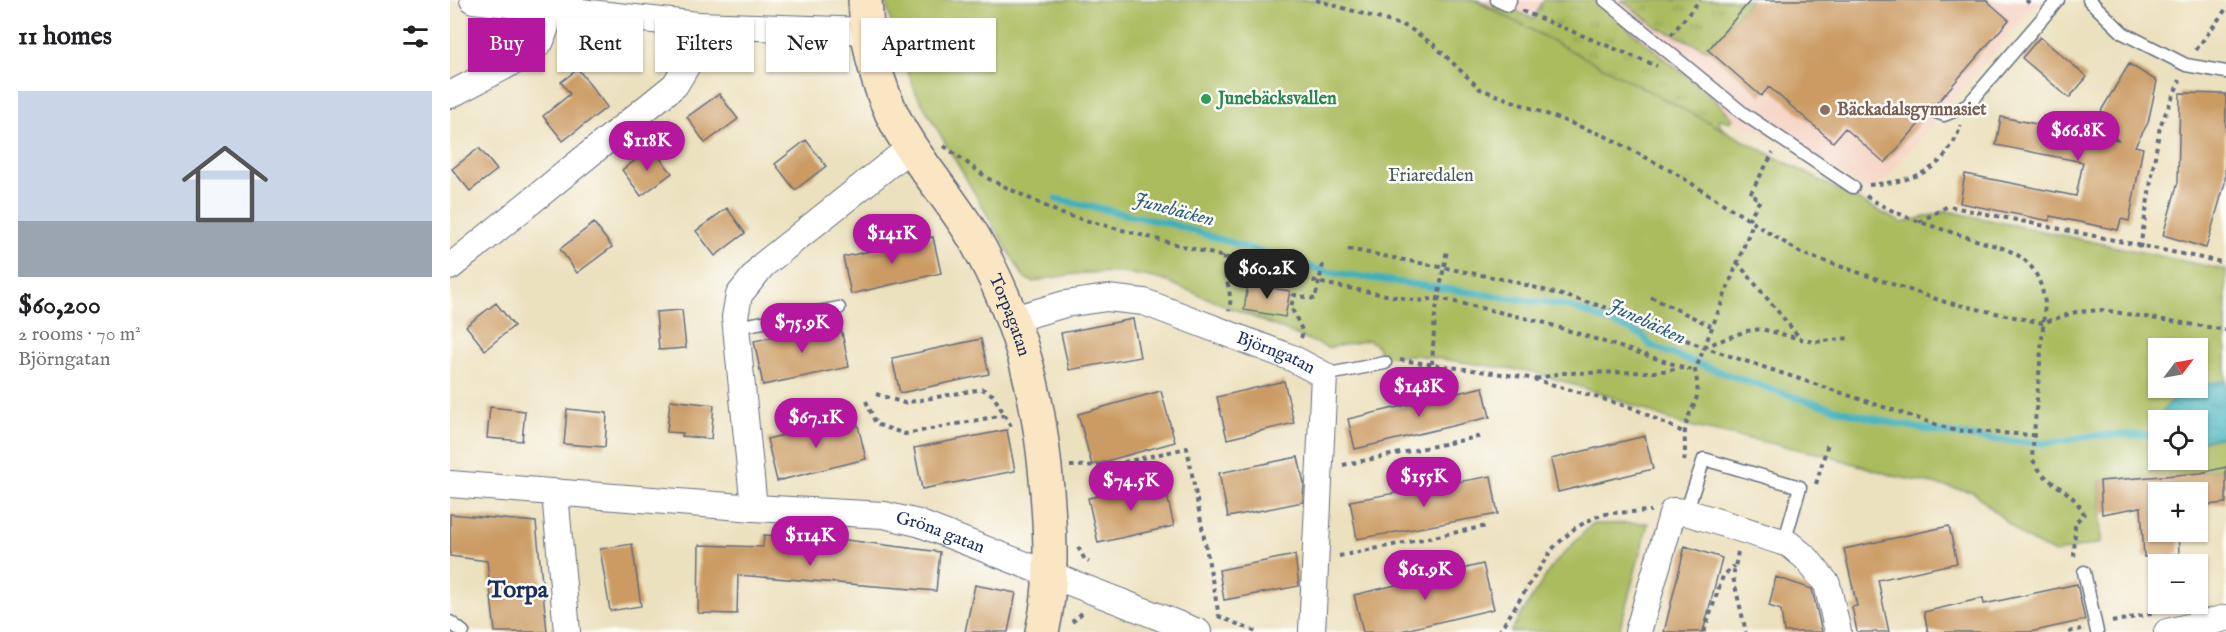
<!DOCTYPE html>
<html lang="en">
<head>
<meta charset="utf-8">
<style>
	:root { --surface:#fff; --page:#f6f6f6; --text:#202124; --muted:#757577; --accent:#b5179e }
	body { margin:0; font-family:"IM FELL English",serif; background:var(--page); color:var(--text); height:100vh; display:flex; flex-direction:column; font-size:22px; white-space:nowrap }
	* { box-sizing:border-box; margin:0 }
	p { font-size:20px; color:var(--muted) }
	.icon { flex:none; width:33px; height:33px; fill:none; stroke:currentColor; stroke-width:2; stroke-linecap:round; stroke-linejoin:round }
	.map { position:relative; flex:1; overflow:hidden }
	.side { display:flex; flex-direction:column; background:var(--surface); width:450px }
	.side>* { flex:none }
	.guide { position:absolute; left:18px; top:18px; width:570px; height:54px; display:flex; gap:12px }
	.needle { width:39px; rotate:58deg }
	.tools { position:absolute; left:1698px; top:338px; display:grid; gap:12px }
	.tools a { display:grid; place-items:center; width:60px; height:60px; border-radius:0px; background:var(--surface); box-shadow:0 2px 4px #0004; font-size:30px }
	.price { position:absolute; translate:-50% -51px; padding:0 14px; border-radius:21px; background:var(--accent); color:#fff; font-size:20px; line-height:39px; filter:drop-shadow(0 2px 3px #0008) }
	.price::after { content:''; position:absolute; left:50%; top:36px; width:18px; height:14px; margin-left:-9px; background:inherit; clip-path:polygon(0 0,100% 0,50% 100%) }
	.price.selected { background:#222; color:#fff }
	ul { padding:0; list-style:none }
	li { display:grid; align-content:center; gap:12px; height:318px; padding:0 18px }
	li span { display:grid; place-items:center; height:186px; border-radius:0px; color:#555 }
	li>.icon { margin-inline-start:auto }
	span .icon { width:108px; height:108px; fill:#fffc; stroke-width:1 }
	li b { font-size:26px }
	h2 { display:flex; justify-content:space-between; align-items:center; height:72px; padding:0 18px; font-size:26px }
	.tag { padding:0 21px; border-radius:0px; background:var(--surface); box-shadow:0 2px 4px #0004; font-size:21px; line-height:54px }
	.tag.selected { background:var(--accent); color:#fff }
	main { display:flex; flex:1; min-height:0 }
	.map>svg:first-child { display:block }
</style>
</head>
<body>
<main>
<section class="side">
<h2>11 homes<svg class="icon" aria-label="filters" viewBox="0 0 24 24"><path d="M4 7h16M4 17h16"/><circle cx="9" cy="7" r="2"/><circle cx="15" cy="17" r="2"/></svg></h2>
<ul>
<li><span style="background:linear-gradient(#c9d6e8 70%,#9aa5b1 0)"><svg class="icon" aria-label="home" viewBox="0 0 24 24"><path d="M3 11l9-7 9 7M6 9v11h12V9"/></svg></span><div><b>$60,200</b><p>2 rooms · 70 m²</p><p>Björngatan</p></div></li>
</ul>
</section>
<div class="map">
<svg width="1776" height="632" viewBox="0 0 1776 632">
	<defs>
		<pattern id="grass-tufts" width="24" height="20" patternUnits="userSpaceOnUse" patternTransform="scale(1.5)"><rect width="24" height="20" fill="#abbc5f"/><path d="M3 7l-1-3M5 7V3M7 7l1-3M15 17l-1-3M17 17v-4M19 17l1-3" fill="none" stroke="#8a9952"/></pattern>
		<pattern id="water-ripples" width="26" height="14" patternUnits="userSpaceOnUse" patternTransform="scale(1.5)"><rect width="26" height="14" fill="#40b0bb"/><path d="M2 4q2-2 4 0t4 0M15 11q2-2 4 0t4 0" fill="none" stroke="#35909b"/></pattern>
	</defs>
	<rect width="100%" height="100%" fill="#fdfcf7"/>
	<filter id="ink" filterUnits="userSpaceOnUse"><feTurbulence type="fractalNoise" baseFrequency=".0167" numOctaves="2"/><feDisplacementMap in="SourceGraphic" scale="12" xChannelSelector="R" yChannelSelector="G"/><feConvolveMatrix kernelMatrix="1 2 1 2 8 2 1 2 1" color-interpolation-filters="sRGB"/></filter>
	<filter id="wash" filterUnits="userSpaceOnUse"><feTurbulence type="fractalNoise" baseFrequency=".008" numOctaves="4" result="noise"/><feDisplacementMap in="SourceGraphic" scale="24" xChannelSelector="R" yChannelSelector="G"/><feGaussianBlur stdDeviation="1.35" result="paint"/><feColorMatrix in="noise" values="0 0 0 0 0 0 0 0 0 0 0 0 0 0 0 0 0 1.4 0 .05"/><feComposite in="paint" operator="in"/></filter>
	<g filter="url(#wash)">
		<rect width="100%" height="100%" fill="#ece1be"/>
		<path fill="#f5d2c2" d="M1024 0H1586L1588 1 1423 194 1350 149 1163 72Z"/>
		<path fill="url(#grass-tufts)" stroke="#63765e" stroke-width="1.5" d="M888 0H1028L1044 8 1061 9 1084 19 1093 0H1144L1270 104 1283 119 1280 122 1269 119 1270 126 1282 135 1452 223 1586 285Z
			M1171 0H1301L1258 50 1207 27Z"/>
		<path fill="#abbc5f" stroke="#63765e" stroke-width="1.5" fill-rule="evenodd" d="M435 0H1024L1452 223 1497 211 1776 270V467L1751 473 1650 481 1651 543 1605 553 1575 538 1523 492 1448 477 1375 455 1230 424 1159 396 1083 372 963 355 932 357 927 346 919 340 878 348 713 280C671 269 625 271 583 282L574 278 466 93 448 47ZM1708 348H1748V387H1708ZM1708 420H1748V459H1708Z
			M1198 523 1169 632H1060L1102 566 1142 524Z"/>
		<path fill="url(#water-ripples)" stroke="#2e708c" stroke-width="1.5" d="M1776 381V436L1748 442V420H1708V451C1695 407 1736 383 1776 381Z"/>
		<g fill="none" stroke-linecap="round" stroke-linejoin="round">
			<path stroke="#40b0bb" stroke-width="7" d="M606 199 721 224 877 272 1118 306 1181 330 1193 336 1200 345C1324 395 1457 437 1590 443 1607 444 1624 438 1640 436 1661 434 1682 435 1703 435"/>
		</g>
		<g id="blocks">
			<path fill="#cb9b64" d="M1301 0H1536L1559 20 1487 103 1475 104 1473 111 1476 116 1435 163 1395 128 1383 142 1319 87 1311 96 1258 50Z
				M1590 37 1637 77 1619 98 1572 58Z
				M1679 64 1707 81 1698 123 1685 146 1693 148 1679 221 1671 219 1668 230 1600 216V221L1510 203 1515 174 1626 196 1633 162 1546 145 1551 117 1668 140 1650 124 1652 109Z
				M128 69 157 107 113 141 93 116 120 94 111 82Z
				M1730 93 1776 94 1775 183 1756 248 1713 235 1728 182Z
				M269 94 288 119 255 143 237 117Z
				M356 140 376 166 345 190 325 164Z
				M29 148 47 170 20 191 2 169Z
				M202 148 222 173 191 196 172 170Z
				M277 208 295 233 265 256 246 231Z
				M144 223 162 247 127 273 110 249Z
				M483 237 491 273 401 294 393 257Z
				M798 284 840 291 835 317 794 310Z
				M46 303 64 326 35 350 16 326Z
				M232 310 236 348 209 350 206 312Z
				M683 319 690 357 619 370 611 333Z
				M390 323 399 367 313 385 304 341Z
				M531 339 539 374 450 393 442 358Z
				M834 381 844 423 777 439 767 397Z
				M1033 387 1040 417 905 449 898 419Z
				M711 391 725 442 642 465 628 414Z
				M220 400 264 405 261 439 232 436 233 433 217 432Z
				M40 407 75 411 72 441 37 438Z
				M117 409 157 413 155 447 114 444Z
				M406 417 416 459 327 481 317 439Z
				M557 430 565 471 472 489 464 448Z
				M1195 436 1203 469 1108 492 1101 459Z
				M848 457 854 483 853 502 778 517 769 473Z
				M1776 467V503L1748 506V492H1708V531H1728L1729 554 1694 557 1691 507 1652 514 1650 481 1751 473Z
				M1041 476 1048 514 907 539 900 501Z
				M714 482 724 526 648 543 638 498Z
				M0 514 86 522 97 632H45L37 561 0 556Z
				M1499 526 1507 563 1428 580 1439 632H1407L1402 607 1407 606 1394 549Z
				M314 535 396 540 490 552 486 591 288 575 287 614 248 613 249 545 313 547Z
				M182 544 191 606 160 611 150 549Z
				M1235 546 1272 558 1253 632H1214Z
				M845 555 849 586 774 600 769 570Z
				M1033 564 1044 609 947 632H913L904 595Z
				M1326 577 1362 589 1372 632H1334L1331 610 1319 606Z
				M1627 584 1635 620 1580 632H1478L1474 612 1533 598 1534 604Z
				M525 585 566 593 558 632H515Z"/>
		</g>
	</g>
	<g filter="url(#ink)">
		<use href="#blocks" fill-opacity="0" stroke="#646d80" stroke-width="1.5"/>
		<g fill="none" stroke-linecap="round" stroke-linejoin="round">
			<g stroke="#646d80" stroke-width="15">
				<path id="lane" d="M1047 0 1058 5 1060 0
					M1155 0 1294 114 1403 187
					M1639 0 1673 33 1736 65 1776 72
					M1481 110 1494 115 1517 106 1608 0
					M287 327 389 308
					M874 375 935 363
					M1236 512 1254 459 1350 487 1338 529
					M1634 572 1647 632
					M0 622 13 632"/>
			</g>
			<g stroke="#646d80" stroke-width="28">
				<g id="street">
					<path d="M23 0 248 25 416 31"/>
					<path d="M0 95 76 55 91 41 102 10"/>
					<path d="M0 267 225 85 240 60 248 25"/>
					<path id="s1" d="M564 319 615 304 657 298 694 302 842 358 874 375 862 632"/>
					<path id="s2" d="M0 484 304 508 434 515 468 523 748 632"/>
					<path d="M105 492 117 632"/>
					<path d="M304 508 285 317 289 295 313 265 461 147"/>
					<path d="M1188 632 1223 511 1236 512 1339 544 1356 558 1377 584 1388 632"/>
					<path d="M1717 632 1776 618"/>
				</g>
			</g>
			<g stroke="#646d80" stroke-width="36">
				<g id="secondary">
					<path id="s3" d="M415 0C417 53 431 102 460 146 480 177 504 204 523 236 573 324 592 405 598 505 601 548 602 590 592 632"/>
				</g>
			</g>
			<path stroke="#646d80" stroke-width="4" stroke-dasharray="4.5 4.5" stroke-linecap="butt" d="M866 0 958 27 984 45 1030 89 1155 136 1225 173 1351 253 1495 302 1592 323 1626 312 1652 310 1776 330
				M1576 0 1582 6
				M1072 11 1207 66
				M1221 35 1250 0
				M1746 50 1776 9
				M380 51V58L396 68
				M494 146 539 179 612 214 876 284 968 301 988 298 1092 322 1245 371
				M1419 185C1464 181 1495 172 1511 125
				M1416 196C1451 219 1490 228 1529 241 1543 245 1560 249 1572 258 1587 269 1592 286 1595 303L1582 458C1598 490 1619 484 1634 514L1625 523 1624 560
				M1298 220 1310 200 1300 194 1323 153
				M1469 222 1498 206 1776 263
				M1690 248 1710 126 1730 80
				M898 249 1062 281 1165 310 1253 347 1503 430 1582 435
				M774 256C772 275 784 292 779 311
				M1287 262 1349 337
				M1201 297 1261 326
				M851 338 853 332 841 307 844 295 865 299 874 260
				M1254 347 1296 331 1311 329 1363 342 1401 338
				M950 360 1080 378 1183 408 1235 433
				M982 364 985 315 997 250
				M1086 379 1111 373 1205 372 1233 368
				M426 394 454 403 532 389 543 395 561 426
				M416 401 426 424 455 434 554 415
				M1234 461C1236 451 1234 441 1235 431 1239 402 1253 407 1245 371L1303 223
				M893 465 1032 436
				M620 466 661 465 737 448 769 616
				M1366 484 1378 443
				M628 547 635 560 639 562
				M1288 552 1283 577 1296 632
				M889 556 1037 526
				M768 616 806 632
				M622 622 634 611
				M1662 622 1704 613
				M1049 632 1102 549 1125 528 1145 517 1160 513 1201 511
				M1254 632 1273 576 1284 566
				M1619 632 1631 629"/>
			<use href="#lane" stroke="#fff" stroke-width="12"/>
			<use href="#street" stroke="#fff" stroke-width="26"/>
			<use href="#secondary" stroke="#fbe6c4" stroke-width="33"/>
		</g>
	</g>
	<circle fill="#2e9e5b" stroke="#fdfcf7" stroke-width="2" cx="756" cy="99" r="6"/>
	<circle fill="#8d6e63" stroke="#fdfcf7" stroke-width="2" cx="1375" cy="110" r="6"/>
	<g text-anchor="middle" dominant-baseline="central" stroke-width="5" stroke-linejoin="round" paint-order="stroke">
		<g font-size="18" font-weight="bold" fill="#27864d" stroke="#fdfcf7" text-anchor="start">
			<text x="768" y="99">Junebäcksvallen</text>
		</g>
		<g font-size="18" font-weight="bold" fill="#785e54" stroke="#fdfcf7" text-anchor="start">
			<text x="1387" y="110">Bäckadalsgymnasiet</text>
		</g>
		<g font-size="18" fill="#46595e" stroke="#fdfcf7">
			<text x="981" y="176">Friaredalen</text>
		</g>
		<g font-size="18" fill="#1b2f5e" stroke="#fdfcf7">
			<text stroke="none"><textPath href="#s3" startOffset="352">Torpagatan</textPath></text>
			<text stroke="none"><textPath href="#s1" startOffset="274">Björngatan</textPath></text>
			<text stroke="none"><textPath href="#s2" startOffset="494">Gröna gatan</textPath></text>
		</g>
		<g font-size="20" font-style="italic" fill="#285c7f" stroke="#fdfcf7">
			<text transform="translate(724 210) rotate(15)">Junebäcken</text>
			<text transform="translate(1197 322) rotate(25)">Junebäcken</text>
		</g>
		<g font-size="24" font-weight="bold" fill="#1b2f5e" stroke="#fdfcf7">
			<text x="68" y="590">Torpa</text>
		</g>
	</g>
</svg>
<div class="tools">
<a><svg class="needle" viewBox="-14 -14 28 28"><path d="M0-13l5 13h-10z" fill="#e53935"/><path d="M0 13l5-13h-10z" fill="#757577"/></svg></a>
<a><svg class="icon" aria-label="locate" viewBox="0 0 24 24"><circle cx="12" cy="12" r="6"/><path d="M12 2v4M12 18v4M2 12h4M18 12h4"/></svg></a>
<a>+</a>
<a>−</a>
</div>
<b class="price" style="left:1628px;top:162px">$66.8K</b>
<b class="price" style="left:197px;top:172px">$118K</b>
<b class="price" style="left:442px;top:265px">$141K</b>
<b class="price selected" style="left:817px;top:300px">$60.2K</b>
<b class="price" style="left:352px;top:354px">$75.9K</b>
<b class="price" style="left:969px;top:418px">$148K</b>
<b class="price" style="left:366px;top:449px">$67.1K</b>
<b class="price" style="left:974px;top:508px">$155K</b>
<b class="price" style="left:681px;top:512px">$74.5K</b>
<b class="price" style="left:360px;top:567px">$114K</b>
<b class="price" style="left:975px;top:601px">$61.9K</b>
<div class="guide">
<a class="tag selected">Buy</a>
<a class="tag">Rent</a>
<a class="tag">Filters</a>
<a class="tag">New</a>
<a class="tag">Apartment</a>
</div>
</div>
</main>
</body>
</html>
